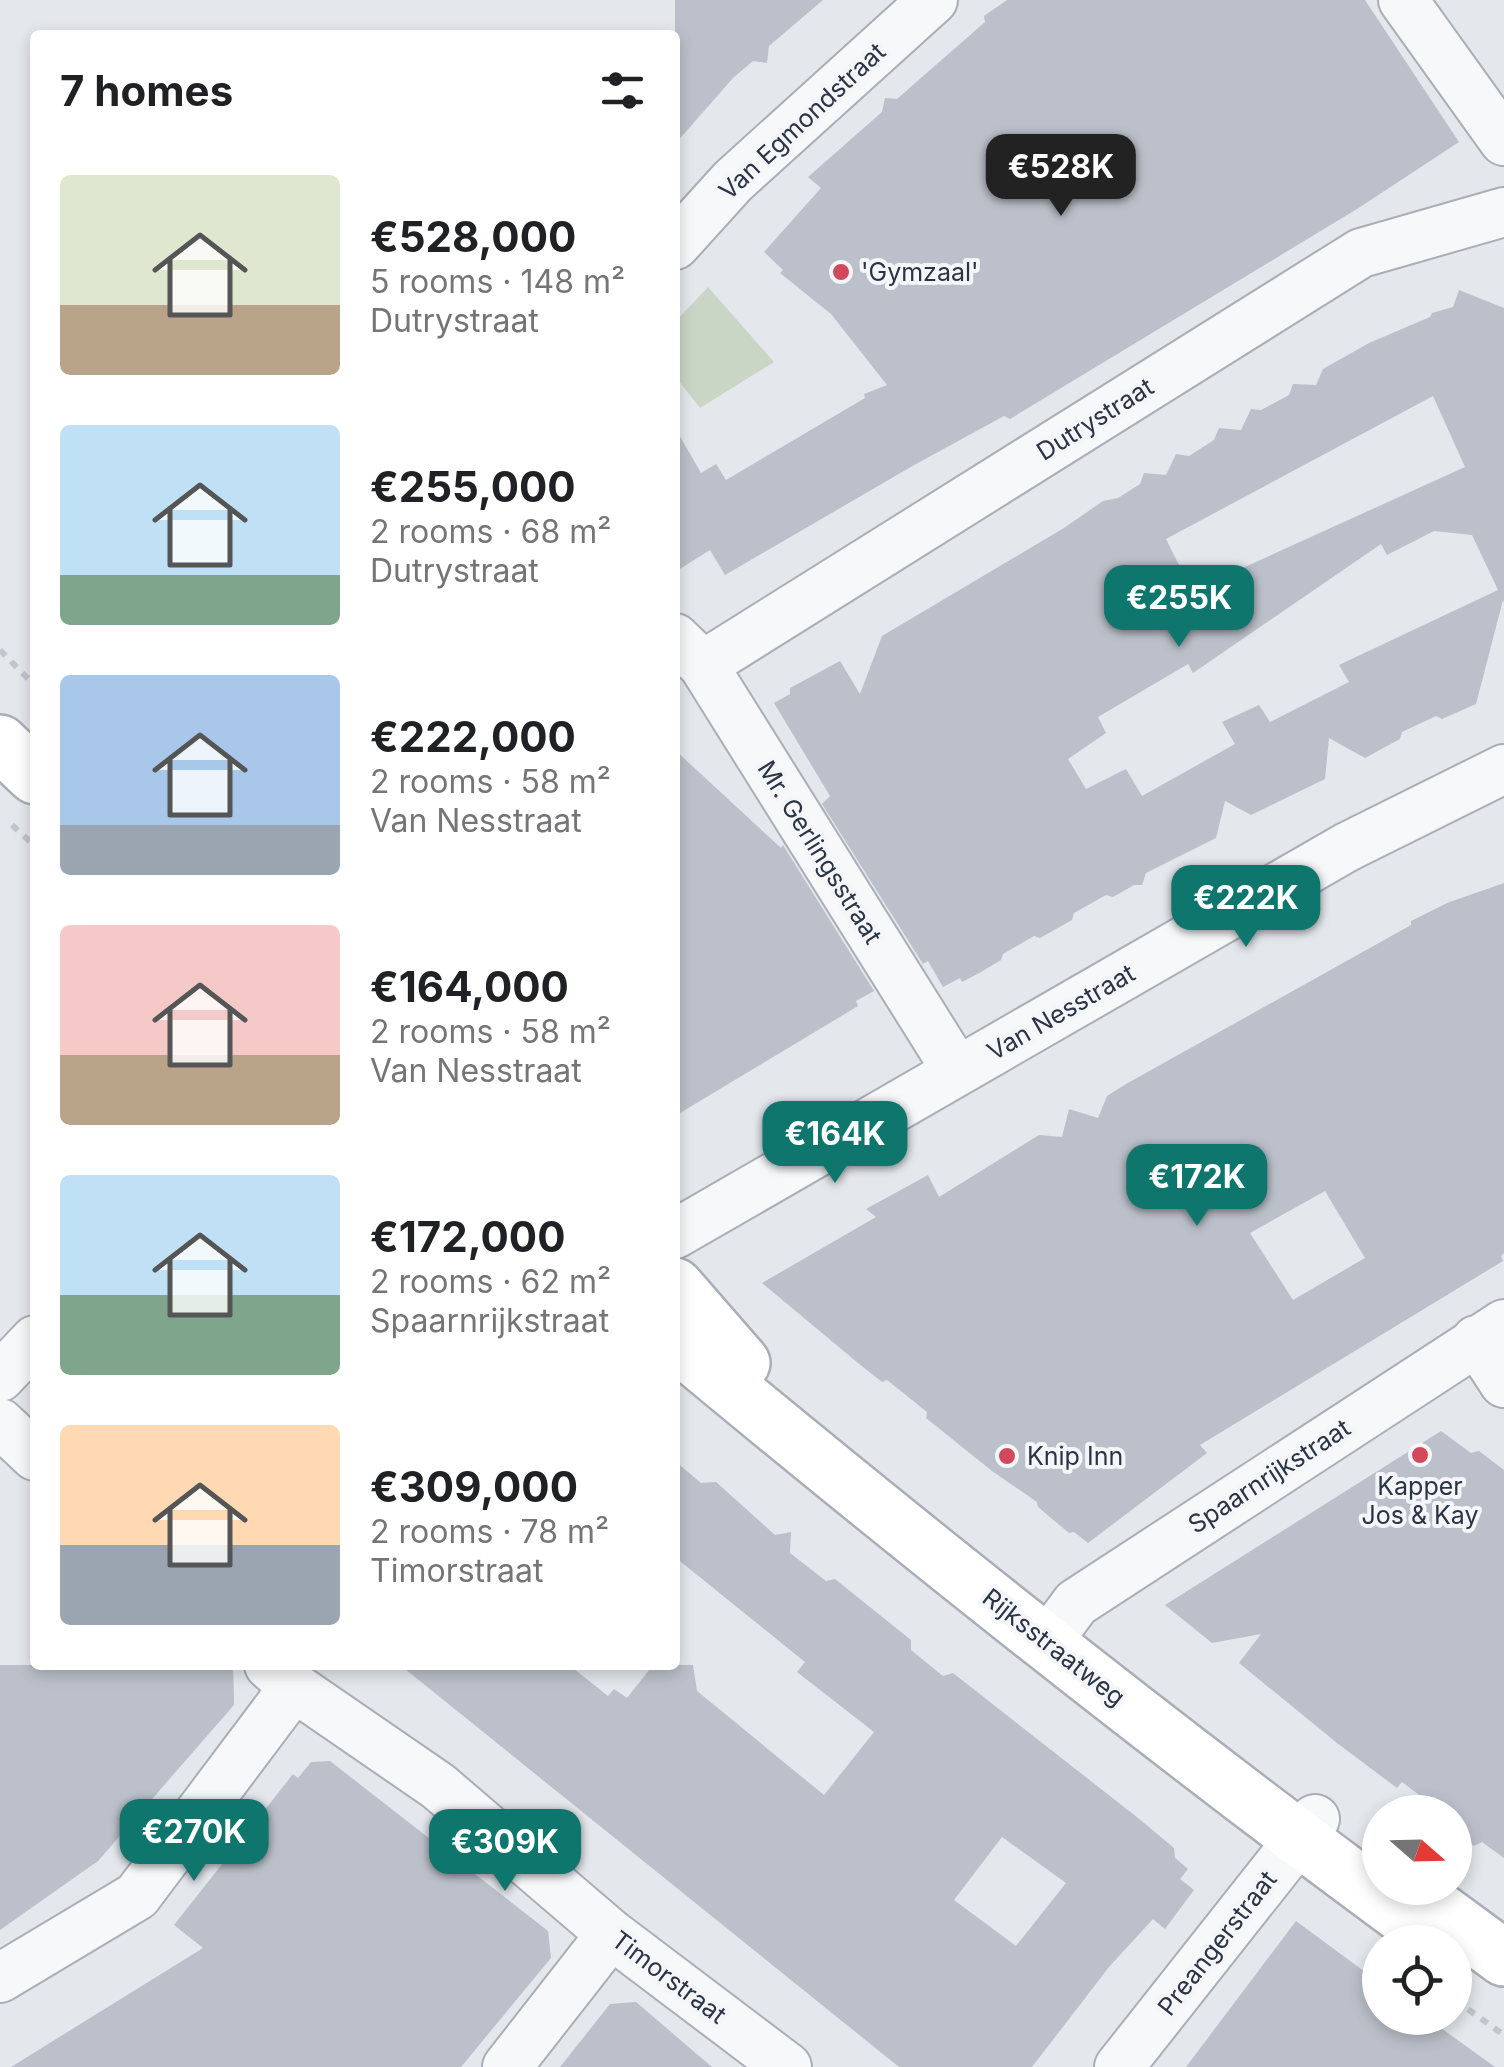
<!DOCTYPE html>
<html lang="en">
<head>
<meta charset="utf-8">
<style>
	:root { --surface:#fff; --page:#f6f6f6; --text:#202124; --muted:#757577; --accent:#0f766e }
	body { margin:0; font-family:Inter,sans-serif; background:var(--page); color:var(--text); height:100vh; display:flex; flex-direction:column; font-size:38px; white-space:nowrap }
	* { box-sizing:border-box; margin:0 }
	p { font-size:32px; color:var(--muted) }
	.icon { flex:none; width:55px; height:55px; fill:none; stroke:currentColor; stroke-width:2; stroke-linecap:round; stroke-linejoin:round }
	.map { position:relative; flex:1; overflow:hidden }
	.side { position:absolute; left:30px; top:30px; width:650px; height:1640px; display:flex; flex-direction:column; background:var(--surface); border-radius:10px; box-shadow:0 5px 15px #0003 }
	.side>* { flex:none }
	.needle { width:65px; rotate:110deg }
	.controls { position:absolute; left:1362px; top:1795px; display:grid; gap:20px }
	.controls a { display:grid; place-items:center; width:110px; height:110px; border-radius:50%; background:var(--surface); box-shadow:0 5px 15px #0003; font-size:50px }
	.price { position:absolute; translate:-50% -85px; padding:0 22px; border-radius:20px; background:var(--accent); color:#fff; font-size:32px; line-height:65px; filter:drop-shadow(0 2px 5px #0008) }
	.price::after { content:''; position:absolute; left:50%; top:60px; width:30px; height:22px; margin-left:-15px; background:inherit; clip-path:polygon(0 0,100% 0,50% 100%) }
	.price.current { background:#222; color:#fff }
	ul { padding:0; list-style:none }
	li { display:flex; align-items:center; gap:30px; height:250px; padding:0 30px }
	li span { display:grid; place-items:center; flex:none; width:280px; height:200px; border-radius:10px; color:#555 }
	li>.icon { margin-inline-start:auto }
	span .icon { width:120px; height:120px; fill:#fffc; stroke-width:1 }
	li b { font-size:42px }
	h2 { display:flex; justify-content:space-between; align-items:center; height:120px; padding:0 30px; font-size:42px }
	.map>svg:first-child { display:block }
</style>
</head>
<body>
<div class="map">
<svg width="1504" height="2067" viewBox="0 0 1504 2067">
	<rect width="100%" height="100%" fill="#e4e7ec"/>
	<path fill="#c9d6c5" d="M708 287 774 362 700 408 675 376V322Z"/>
	<path fill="#bbc0ca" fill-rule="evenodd" d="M675 0H823L769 46 767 63 753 61 733 78 675 144Z
		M1007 0H1365L1459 142 1357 209 1010 419 1004 416 916 464 725 575 710 550 675 572V428L701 473 716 464 726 480 865 398 864 394 887 385 831 314 780 273 783 270 764 252 821 188 808 177 882 112 885 98 897 99 985 22 984 16Z
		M1459 290 1504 308V603L1503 600 1476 704 1442 719 1436 716 1402 732 1400 739 1365 758 1329 738 1325 779 1251 815 1225 801 1216 838 1146 873 1142 885H1134L1113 897 1106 895 1074 913 1072 920 1040 938 1034 936 1003 954 1001 960 981 972 962 982 960 978 943 987 928 961 923 964 822 804 830 796 774 703 790 694V688L840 661 860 694 882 636 1064 528 1103 501 1118 498 1140 484 1144 473 1166 475 1176 454 1189 456 1214 440 1219 428 1241 430 1251 409 1261 410 1289 395 1293 384 1316 385 1323 369 1369 343 1430 317 1432 313 1453 307ZM1433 396 1465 467 1192 591 1166 539ZM1434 531 1472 535 1498 590 1339 665 1349 682 1270 722 1259 705 1222 722 1235 744 1142 796 1126 769 1086 789 1068 759 1106 733 1098 717 1188 664 1193 673 1381 544 1387 555Z
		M675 750 781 848 783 845 874 991 856 1001 858 1006 675 1116Z
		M1504 883V1253L1501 1256 1503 1261 1200 1445 1207 1453 1088 1543 1074 1532 1069 1533 1038 1507 1037 1502 992 1471 926 1418 927 1412 887 1380 882 1382 858 1363 762 1283 876 1217 866 1209 928 1175 939 1197 1039 1135 1062 1137 1069 1109 1098 1118 1107 1096 1126 1084 1411 925V921L1447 903ZM1325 1191 1365 1258 1293 1300 1250 1233Z
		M1441 1431 1471 1453 1479 1451 1504 1470V1858L1482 1842 1474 1846 1455 1832V1812H1442L1402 1782 1397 1788 1337 1743 1239 1663 1261 1634 1212 1643 1165 1605Z
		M675 1461 701 1483 716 1482 775 1535 791 1532 790 1553 826 1581 835 1579 911 1640V1650L943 1676 953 1673 1138 1818 1174 1848 1175 1858 1188 1869 1180 1879 1194 1890 1165 1929 1153 1919 1109 1967 1032 2067H899L400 1665H569L608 1696 614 1689 627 1698 653 1665H693L697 1691 824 1795 874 1732 797 1672 805 1662 675 1557ZM1002 1837 1066 1883 1016 1946 954 1900Z
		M0 1665H233L234 1698V1705L98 1861 0 1930Z
		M330 1761 548 1931 551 1958 461 2067H11L203 1948 174 1925 293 1774 298 1778 311 1762Z
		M1296 1921 1380 1983V2018H1427L1495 2067H1186Z
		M636 2002 712 2067H560L610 2004Z"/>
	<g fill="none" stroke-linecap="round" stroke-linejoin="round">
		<g stroke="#a9aeb7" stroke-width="52">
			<path id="minor" d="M1403 0 1504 141
				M675 245 733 181 933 0
				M675 638 703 665 957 1071
				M703 665 1361 253 1504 212
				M675 1234 1347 847 1504 769
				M1476 1340 1504 1383
				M0 1377 35 1340
				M0 1423 35 1456
				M1047 1642 1076 1603 1504 1324
				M269 1665 294 1687 438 1786 611 1934 787 2067
				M0 1978 137 1896 294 1687
				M507 2067 611 1934
				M1119 2067 1315 1819"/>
		</g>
		<g stroke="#a9aeb7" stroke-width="60">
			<path id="secondary" d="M0 743 35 776
				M675 1286 742 1363
				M675 1342C924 1549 1178 1751 1439 1942
				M1418 1895 1504 1958"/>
		</g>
		<path stroke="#c2c5cb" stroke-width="6" stroke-dasharray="8 8" stroke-linecap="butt" d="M0 650 35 686
			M12 825 35 846
			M1455 2000 1504 2035"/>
		<use href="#minor" stroke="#f7f8fa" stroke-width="48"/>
		<use href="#secondary" stroke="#fff" stroke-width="55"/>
	</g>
	<g fill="#d1495b" stroke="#f4f6f9" stroke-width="4">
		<circle cx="841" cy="272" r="10"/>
		<circle cx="1420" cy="1455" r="10"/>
		<circle cx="1007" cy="1456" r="10"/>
	</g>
	<g text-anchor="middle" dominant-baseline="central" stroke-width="8" stroke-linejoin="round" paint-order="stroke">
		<g font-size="25" fill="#2b3445" stroke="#f4f6f9">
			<text transform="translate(802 121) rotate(-43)">Van Egmondstraat</text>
			<text transform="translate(1095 419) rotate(-32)">Dutrystraat</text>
			<text transform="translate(820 852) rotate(58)">Mr. Gerlingsstraat</text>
			<text transform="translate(1061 1012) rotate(-30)">Van Nesstraat</text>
			<text transform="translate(1269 1476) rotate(-33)">Spaarnrijkstraat</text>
			<text transform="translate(1054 1647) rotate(38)">Rijksstraatweg</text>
			<text transform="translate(1217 1943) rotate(-52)">Preangerstraat</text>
			<text transform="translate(669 1977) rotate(37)">Timorstraat</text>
		</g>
		<g font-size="25" fill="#2b3445" stroke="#f4f6f9" text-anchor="start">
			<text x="861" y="272">'Gymzaal'</text>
			<text x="1027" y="1456">Knip Inn</text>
			<text x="1420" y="1486" text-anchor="middle">Kapper<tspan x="1420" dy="29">Jos &amp; Kay</tspan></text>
		</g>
	</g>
</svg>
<div class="controls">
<a><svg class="needle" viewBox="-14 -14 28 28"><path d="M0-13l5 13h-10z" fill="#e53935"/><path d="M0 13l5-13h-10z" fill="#757577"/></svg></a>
<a><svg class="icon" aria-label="locate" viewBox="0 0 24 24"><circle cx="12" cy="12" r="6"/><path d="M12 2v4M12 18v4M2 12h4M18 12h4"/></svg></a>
</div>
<b class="price current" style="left:1061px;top:219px">€528K</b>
<b class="price" style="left:1179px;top:650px">€255K</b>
<b class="price" style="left:1246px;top:950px">€222K</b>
<b class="price" style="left:835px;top:1186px">€164K</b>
<b class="price" style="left:1197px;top:1229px">€172K</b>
<b class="price" style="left:194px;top:1884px">€270K</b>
<b class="price" style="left:505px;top:1894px">€309K</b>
<section class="side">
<h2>7 homes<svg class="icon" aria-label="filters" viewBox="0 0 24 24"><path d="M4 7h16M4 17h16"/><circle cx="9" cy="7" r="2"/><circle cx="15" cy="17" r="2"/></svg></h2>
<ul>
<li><span style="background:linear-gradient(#dfe7d0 65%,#b9a48a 0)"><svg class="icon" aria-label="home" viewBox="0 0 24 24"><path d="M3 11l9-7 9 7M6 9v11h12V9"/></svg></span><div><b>€528,000</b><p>5 rooms · 148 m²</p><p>Dutrystraat</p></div></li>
<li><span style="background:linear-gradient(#bfe0f5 75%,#7fa58c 0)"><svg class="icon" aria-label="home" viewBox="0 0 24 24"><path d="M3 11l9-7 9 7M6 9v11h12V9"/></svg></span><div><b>€255,000</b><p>2 rooms · 68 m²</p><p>Dutrystraat</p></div></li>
<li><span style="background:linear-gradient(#a9c7e8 75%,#9aa5b1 0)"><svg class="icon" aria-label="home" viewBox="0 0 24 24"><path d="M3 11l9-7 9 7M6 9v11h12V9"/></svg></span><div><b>€222,000</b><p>2 rooms · 58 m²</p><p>Van Nesstraat</p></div></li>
<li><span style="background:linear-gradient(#f6c9c9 65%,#b9a48a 0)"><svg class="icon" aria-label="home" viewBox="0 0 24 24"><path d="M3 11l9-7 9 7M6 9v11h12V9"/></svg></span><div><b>€164,000</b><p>2 rooms · 58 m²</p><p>Van Nesstraat</p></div></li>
<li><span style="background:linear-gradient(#bfe0f5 60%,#7fa58c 0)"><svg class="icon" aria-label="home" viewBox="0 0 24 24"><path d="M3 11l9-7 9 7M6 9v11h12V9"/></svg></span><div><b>€172,000</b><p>2 rooms · 62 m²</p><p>Spaarnrijkstraat</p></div></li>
<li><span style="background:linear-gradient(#ffd9b3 60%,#9aa5b1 0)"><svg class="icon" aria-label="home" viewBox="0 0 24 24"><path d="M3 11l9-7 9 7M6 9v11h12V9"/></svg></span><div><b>€309,000</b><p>2 rooms · 78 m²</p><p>Timorstraat</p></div></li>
</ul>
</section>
</div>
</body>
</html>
